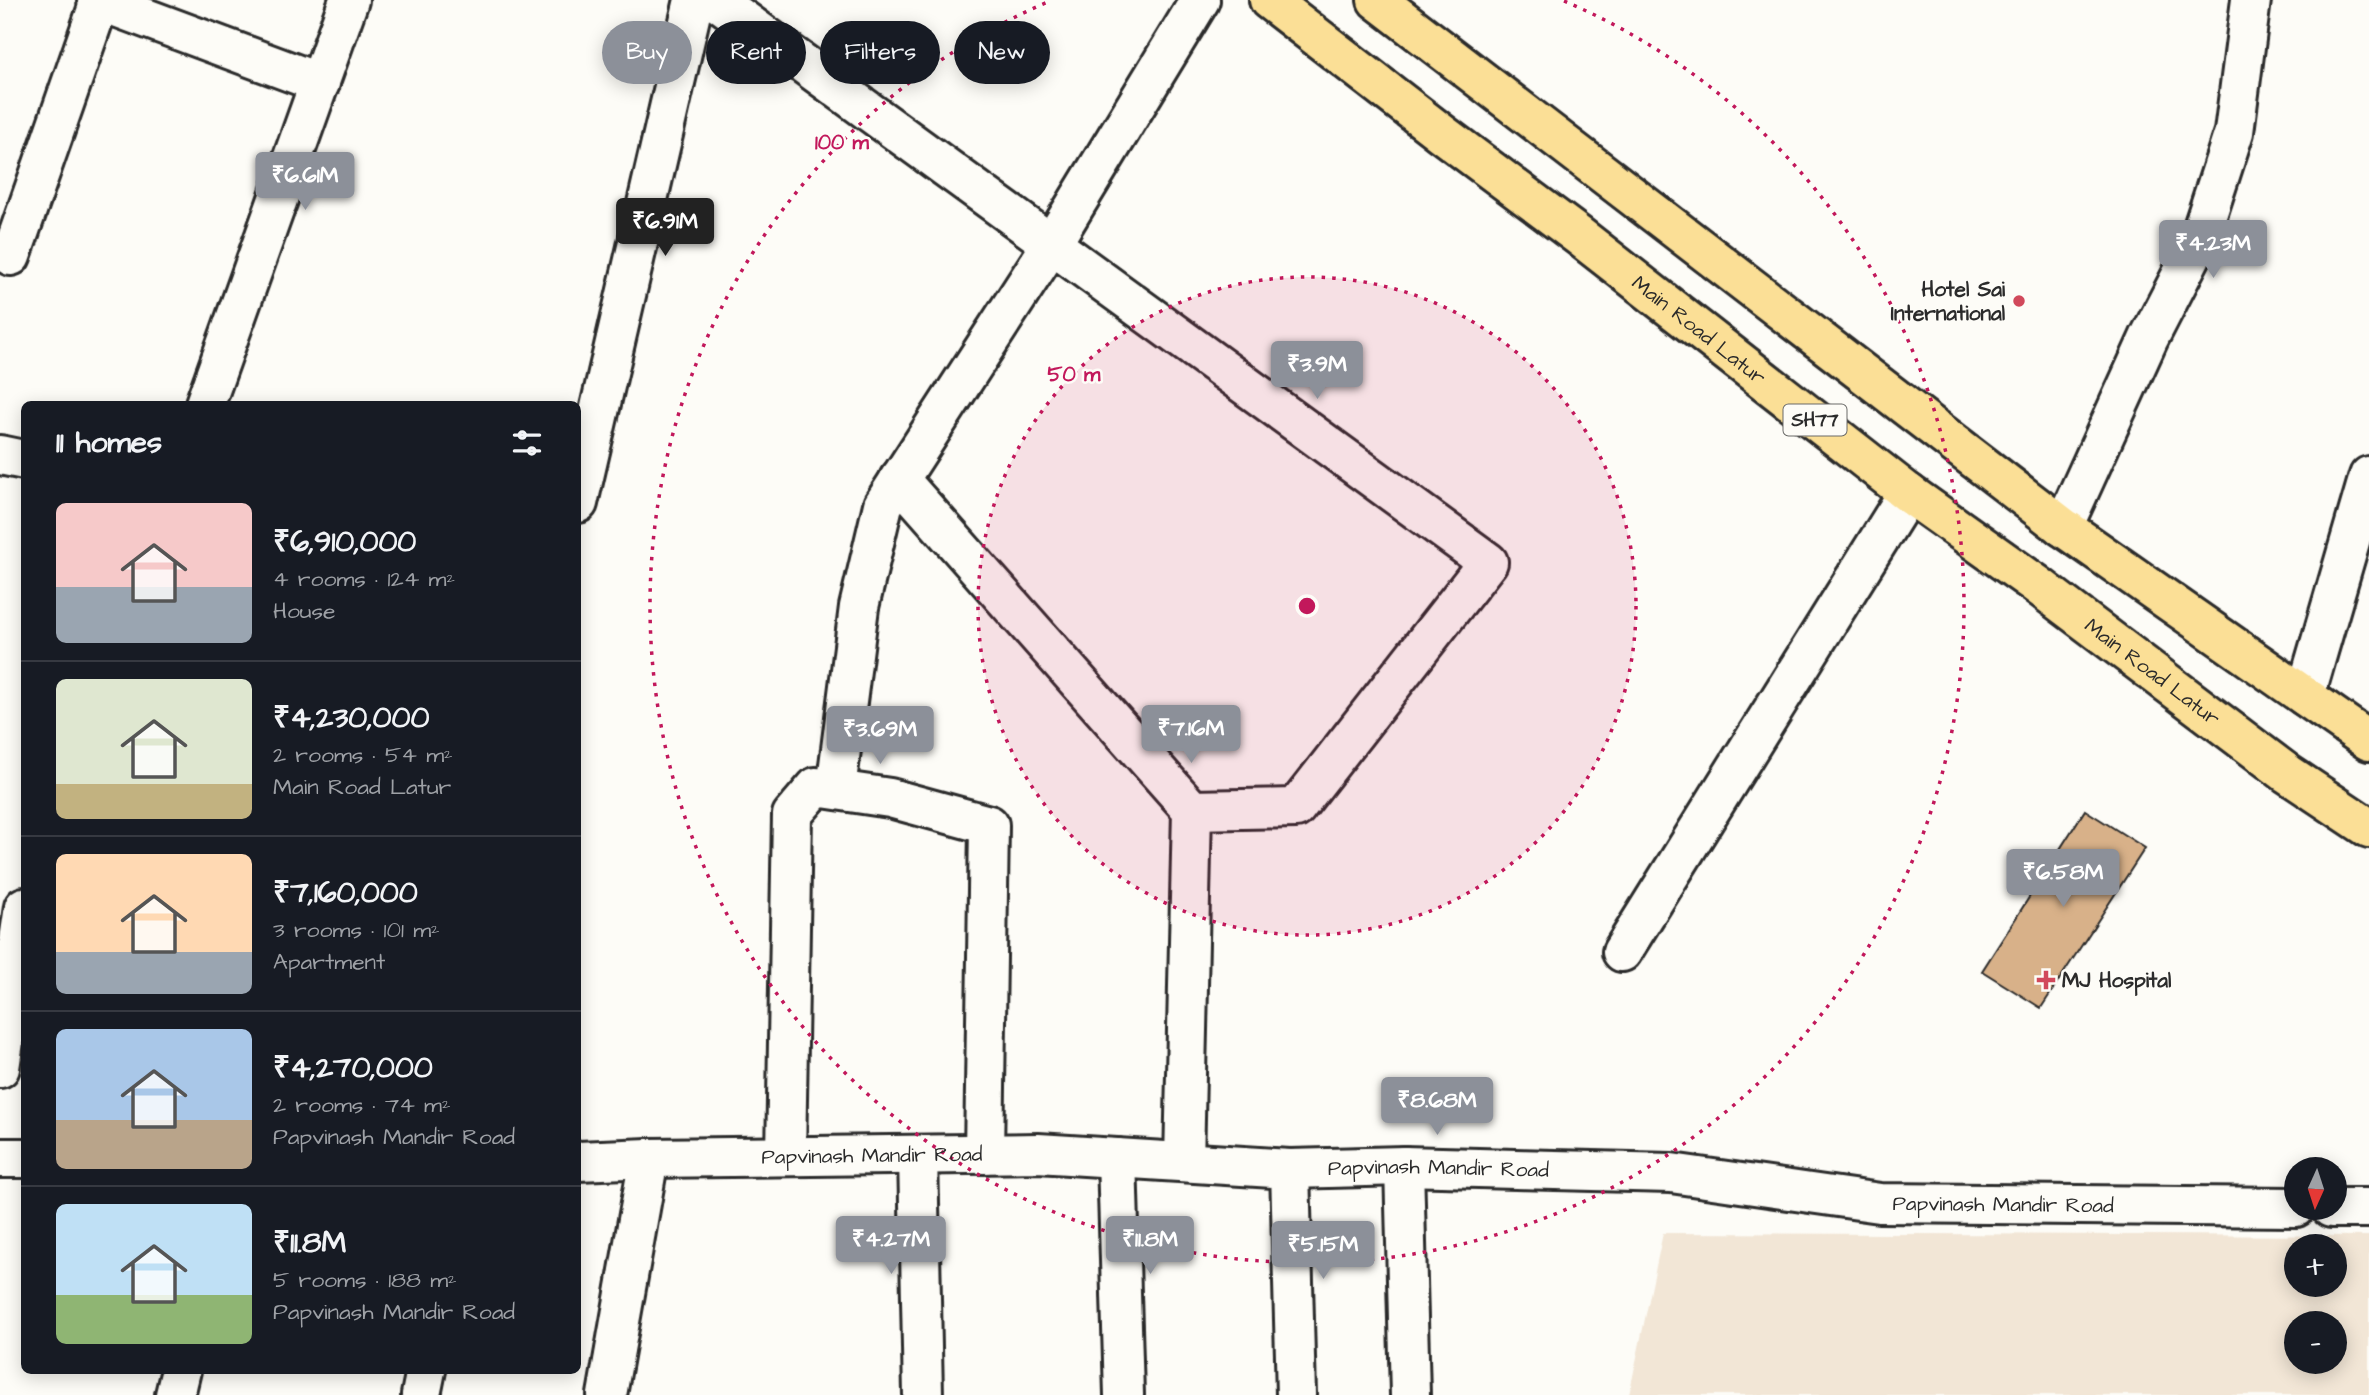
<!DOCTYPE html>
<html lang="en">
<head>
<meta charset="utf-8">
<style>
	:root { --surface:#171b24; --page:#20242c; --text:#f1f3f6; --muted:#9ea1a6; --line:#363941; --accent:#8c9099 }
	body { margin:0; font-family:"Architects Daughter",sans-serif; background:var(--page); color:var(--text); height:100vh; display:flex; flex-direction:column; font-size:26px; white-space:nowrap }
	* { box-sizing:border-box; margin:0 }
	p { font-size:23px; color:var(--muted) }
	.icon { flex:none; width:38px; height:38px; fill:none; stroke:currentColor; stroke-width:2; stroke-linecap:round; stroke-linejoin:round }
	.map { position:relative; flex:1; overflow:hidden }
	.sheet { position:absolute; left:21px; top:401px; width:560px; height:973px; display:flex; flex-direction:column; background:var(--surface); border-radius:10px; box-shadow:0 4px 18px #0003 }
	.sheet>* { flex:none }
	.banner { position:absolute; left:602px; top:21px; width:665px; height:63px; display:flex; gap:14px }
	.needle { width:46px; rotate:183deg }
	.buttons { position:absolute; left:2284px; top:1157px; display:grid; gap:14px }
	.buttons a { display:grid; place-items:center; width:63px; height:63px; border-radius:50%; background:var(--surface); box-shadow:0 4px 18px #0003; font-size:35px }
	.price { position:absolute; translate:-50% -60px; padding:0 16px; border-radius:7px; background:var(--accent); color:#fff; font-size:23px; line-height:46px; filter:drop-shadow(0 2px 4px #0008) }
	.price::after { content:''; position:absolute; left:50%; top:42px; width:21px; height:16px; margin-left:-10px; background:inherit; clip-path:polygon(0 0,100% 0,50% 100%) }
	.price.on { background:#222; color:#fff }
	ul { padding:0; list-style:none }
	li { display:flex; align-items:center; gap:21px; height:175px; padding:0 35px }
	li+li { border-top:2px solid var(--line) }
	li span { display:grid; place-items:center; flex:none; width:196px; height:140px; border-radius:10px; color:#555 }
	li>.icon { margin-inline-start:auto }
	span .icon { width:84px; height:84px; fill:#fffc; stroke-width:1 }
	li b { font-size:30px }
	h2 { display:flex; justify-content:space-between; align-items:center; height:84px; padding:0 35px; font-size:30px }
	.pill { padding:0 24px; border-radius:32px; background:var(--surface); box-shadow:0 4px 18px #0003; font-size:24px; line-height:63px }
	.pill.on { background:var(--accent); color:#fff }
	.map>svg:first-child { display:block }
</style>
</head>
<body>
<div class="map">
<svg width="2369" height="1395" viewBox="0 0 2369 1395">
	<rect width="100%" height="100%" fill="#fdfcf7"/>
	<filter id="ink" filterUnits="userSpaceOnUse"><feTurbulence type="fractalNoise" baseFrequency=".0143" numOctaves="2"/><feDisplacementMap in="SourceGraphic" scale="14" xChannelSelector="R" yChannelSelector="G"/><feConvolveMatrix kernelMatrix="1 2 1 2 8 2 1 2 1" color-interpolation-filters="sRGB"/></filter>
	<g filter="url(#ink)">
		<path fill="#f2e6d6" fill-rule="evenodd" d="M1663 1233 2369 1236V1395H1629ZM2296 1246H2334V1284H2296ZM2296 1323H2334V1362H2296Z"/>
		<path fill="#d8b189" stroke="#2b2b2b" stroke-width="2" d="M2085 810 2145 848 2041 1008 1982 971Z"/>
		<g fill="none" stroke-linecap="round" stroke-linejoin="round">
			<g stroke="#2b2b2b" stroke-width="44">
				<g id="minor">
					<path d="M97 0 320 83"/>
					<path d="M716 0 1488 562 1296 808 1192 810"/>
					<path d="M11 256 100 1"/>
					<path d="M205 404 349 0"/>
					<path d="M0 455 24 460"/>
					<path d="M899 479 1192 810 1184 1162"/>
					<path d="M578 503 694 0"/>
					<path d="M2063 527 2149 338 2198 243 2234 132 2251 0"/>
					<path d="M2305 696 2369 476"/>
					<path d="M836 789 859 607 883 505 1051 245 1200 0"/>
					<path d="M1622 952 1908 493"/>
					<path d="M0 1068 24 907"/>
					<path d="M918 1155 923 1395"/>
					<path d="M786 1156 792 815 816 787 890 798 989 825 984 1154"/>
					<path d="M0 1158H24"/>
					<path d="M1117 1158 1124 1395"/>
					<path id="s1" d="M578 1161 649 1158 1038 1153 1290 1169 1404 1166 1671 1173 1880 1203 2296 1207"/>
					<path d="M1404 1166 1410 1395"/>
					<path d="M1290 1169 1296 1395"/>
					<path d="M2331 1208H2369"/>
					<path d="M175 1395 181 1370"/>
					<path d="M421 1395 426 1370"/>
					<path d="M607 1395 649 1158"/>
				</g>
			</g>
			<g stroke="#2b2b2b" stroke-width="44">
				<g id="major">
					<path id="s2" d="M1269 0 1441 133 1579 236 1908 493 2036 584 2288 774 2369 828"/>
					<path d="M1377 0 2063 527 2369 741"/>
				</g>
			</g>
			<use href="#minor" stroke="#fdfcf7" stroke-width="38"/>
			<use href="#major" stroke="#fbdf96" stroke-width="38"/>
		</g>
	</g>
	<circle cx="1307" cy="606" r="329" fill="#c2185b" fill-opacity=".12"/>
	<g fill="none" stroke="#c2185b" stroke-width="3.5" stroke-dasharray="3.5 7">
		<circle cx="1307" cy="606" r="329"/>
		<path d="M1564 1A657 657 0 1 1 1050 1"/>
	</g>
	<g fill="#d1495b" stroke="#fdfcf7" stroke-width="2.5">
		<circle cx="2019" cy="301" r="7"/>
		<path d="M2042.5 969.5h7v7h7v7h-7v7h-7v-7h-7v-7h7z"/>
	</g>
	<g text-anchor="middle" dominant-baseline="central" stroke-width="5" stroke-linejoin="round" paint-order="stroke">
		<rect fill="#fdfcf7" stroke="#6a6a68" stroke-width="2" x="1783.5" y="404.5" width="63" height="31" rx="5"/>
		<g font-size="19" font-weight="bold" fill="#2b2b2b">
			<text x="1815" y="420">SH77</text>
		</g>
		<g font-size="21" font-weight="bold" fill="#2b2b2b" stroke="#fdfcf7" text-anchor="end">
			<text x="2005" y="289">Hotel Sai<tspan x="2005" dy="24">International</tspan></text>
			<text x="2062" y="980" text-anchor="start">MJ Hospital</text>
		</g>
		<g font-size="21" fill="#2b2b2b" stroke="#fdfcf7">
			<text stroke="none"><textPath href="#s2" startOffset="542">Main Road Latur</textPath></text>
			<text stroke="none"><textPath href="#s2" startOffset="1110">Main Road Latur</textPath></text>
			<text stroke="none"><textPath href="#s1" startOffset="294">Papvinash Mandir Road</textPath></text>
			<text stroke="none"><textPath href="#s1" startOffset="861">Papvinash Mandir Road</textPath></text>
			<text stroke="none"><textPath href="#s1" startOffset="1428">Papvinash Mandir Road</textPath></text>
		</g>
	</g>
	<circle cx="1307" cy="606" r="10" fill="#c2185b" stroke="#fdfcf7" stroke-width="3.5"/>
	<g font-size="21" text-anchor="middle" font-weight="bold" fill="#c2185b" stroke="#fdfcf7" stroke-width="5" stroke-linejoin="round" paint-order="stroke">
		<text x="842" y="149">100 m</text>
		<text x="1074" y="381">50 m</text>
	</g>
</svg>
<div class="buttons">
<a><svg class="needle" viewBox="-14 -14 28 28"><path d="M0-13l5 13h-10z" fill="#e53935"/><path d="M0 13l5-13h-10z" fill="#9ea1a6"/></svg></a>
<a>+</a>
<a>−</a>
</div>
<b class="price" style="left:305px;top:212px">₹6.61M</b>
<b class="price on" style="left:665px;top:258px">₹6.91M</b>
<b class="price" style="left:2213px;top:280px">₹4.23M</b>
<b class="price" style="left:1317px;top:401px">₹3.9M</b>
<b class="price" style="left:1191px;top:765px">₹7.16M</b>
<b class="price" style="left:880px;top:766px">₹3.69M</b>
<b class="price" style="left:2063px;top:909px">₹6.58M</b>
<b class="price" style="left:1437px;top:1137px">₹8.68M</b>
<b class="price" style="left:891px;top:1276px">₹4.27M</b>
<b class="price" style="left:1150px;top:1276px">₹11.8M</b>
<b class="price" style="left:1323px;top:1281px">₹5.15M</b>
<div class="banner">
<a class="pill on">Buy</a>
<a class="pill">Rent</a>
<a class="pill">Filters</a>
<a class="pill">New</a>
</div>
<section class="sheet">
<h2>11 homes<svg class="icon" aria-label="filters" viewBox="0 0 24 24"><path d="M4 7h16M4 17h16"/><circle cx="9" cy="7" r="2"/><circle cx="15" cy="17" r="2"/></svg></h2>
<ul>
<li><span style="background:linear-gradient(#f6c9c9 60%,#9aa5b1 0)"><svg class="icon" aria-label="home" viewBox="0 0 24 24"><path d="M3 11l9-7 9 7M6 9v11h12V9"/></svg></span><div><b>₹6,910,000</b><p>4 rooms · 124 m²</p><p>House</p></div></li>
<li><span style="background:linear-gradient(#dfe7d0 75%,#c2b280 0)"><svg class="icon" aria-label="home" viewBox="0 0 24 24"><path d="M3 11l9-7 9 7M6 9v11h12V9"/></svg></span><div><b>₹4,230,000</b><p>2 rooms · 54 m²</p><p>Main Road Latur</p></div></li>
<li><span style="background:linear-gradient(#ffd9b3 70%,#9aa5b1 0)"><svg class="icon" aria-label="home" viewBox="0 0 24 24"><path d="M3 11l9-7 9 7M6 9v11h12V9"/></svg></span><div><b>₹7,160,000</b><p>3 rooms · 101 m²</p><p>Apartment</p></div></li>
<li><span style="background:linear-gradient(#a9c7e8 65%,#b9a48a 0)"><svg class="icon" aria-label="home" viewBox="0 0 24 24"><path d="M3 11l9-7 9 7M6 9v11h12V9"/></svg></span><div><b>₹4,270,000</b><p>2 rooms · 74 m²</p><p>Papvinash Mandir Road</p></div></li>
<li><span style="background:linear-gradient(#bfe0f5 65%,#8fb573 0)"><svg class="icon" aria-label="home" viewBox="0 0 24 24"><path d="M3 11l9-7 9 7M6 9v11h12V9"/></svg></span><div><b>₹11.8M</b><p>5 rooms · 188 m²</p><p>Papvinash Mandir Road</p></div></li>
</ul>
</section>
</div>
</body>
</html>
